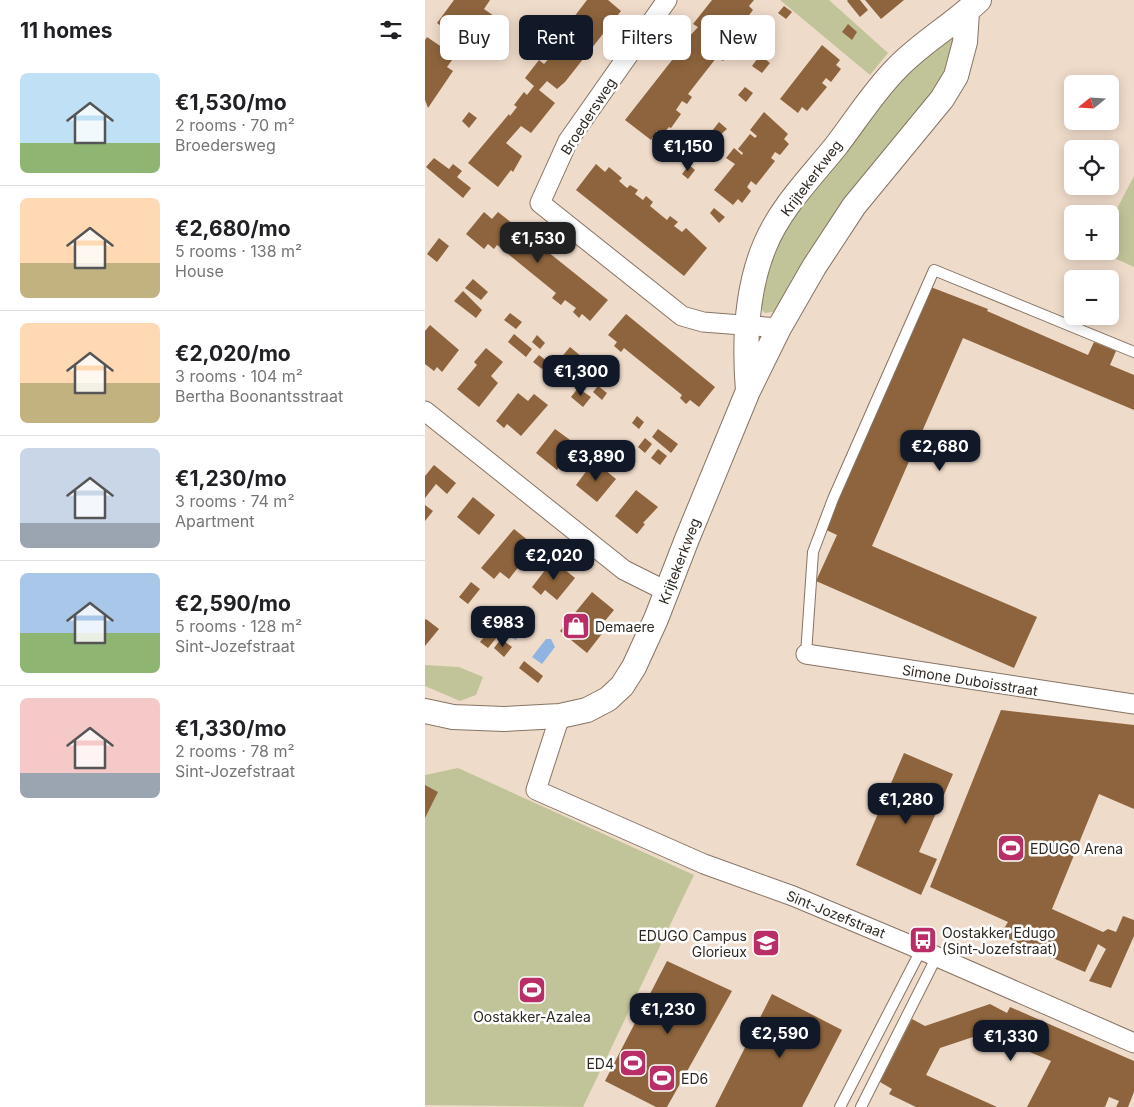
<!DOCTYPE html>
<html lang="en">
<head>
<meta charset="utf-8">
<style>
	:root { --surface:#fff; --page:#f2f2f2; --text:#202124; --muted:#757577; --line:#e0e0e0; --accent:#111827 }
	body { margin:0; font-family:Inter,sans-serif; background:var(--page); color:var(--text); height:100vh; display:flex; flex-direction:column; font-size:19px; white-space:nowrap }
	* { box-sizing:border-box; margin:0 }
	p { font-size:16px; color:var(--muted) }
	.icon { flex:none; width:28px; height:28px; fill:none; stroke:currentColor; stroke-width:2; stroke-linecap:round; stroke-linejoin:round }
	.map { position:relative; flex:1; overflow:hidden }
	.details { display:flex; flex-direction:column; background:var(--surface); width:425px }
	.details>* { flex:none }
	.guide { position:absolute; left:15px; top:15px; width:475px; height:45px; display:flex; gap:10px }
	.needle { width:32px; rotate:252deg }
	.fabs { position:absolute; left:639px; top:75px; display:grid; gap:10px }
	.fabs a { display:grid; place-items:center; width:55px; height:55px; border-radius:8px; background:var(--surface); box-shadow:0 2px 12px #0003; font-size:25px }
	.price { position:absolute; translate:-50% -42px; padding:0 11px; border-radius:10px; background:var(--accent); color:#fff; font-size:16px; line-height:32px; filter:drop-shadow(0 1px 2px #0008) }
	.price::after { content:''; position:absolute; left:50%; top:30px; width:15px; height:11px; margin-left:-8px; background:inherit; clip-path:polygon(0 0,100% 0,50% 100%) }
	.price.on { background:#222; color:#fff }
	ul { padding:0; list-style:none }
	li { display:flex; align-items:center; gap:15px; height:125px; padding:0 20px }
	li+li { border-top:1px solid var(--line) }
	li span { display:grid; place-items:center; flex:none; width:140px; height:100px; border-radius:8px; color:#555 }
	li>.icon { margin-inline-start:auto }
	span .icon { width:60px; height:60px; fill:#fffc; stroke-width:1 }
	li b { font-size:21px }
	h2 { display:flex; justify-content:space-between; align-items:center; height:60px; padding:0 20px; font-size:21px }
	.tag { padding:0 18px; border-radius:8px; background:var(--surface); box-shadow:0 2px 12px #0003; font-size:18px; line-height:45px }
	.tag.on { background:var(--accent); color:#fff }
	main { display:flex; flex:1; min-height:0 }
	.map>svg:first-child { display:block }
</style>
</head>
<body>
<main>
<section class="details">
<h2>11 homes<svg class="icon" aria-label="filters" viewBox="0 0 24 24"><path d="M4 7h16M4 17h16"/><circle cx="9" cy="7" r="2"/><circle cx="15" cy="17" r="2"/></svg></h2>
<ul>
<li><span style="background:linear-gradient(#bfe0f5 70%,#8fb573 0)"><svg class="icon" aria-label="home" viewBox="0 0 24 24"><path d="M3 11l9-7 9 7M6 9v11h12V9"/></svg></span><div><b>€1,530/mo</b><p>2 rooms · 70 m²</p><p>Broedersweg</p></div></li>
<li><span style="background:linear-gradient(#ffd9b3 65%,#c2b280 0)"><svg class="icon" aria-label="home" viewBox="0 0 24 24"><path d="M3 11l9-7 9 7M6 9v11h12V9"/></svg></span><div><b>€2,680/mo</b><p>5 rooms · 138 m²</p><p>House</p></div></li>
<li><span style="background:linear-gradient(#ffd9b3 60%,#c2b280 0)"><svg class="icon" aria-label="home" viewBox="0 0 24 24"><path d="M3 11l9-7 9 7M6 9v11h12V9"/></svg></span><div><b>€2,020/mo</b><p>3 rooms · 104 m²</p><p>Bertha Boonantsstraat</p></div></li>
<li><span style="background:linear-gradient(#c9d6e8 75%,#9aa5b1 0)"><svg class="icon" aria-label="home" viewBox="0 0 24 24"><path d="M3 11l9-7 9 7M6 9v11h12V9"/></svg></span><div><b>€1,230/mo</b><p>3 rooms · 74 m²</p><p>Apartment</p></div></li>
<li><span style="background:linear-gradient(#a9c7e8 60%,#8fb573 0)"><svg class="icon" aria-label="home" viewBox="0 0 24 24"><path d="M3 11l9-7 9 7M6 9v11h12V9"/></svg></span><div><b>€2,590/mo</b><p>5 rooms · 128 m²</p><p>Sint-Jozefstraat</p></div></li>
<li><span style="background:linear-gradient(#f6c9c9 75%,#9aa5b1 0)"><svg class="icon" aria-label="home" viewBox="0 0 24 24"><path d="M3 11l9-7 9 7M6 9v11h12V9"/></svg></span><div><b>€1,330/mo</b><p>2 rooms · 78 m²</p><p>Sint-Jozefstraat</p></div></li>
</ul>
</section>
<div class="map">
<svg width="709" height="1107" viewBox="0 0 709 1107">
	<rect width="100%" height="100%" fill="#efdbca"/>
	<path fill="#c1c499" d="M355 0H404L463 53 445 75Z
		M528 36 533 42 516 86 354 311 340 313 335 308 337 279 361 223 476 77Z
		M709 176V267L674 251H685V222Z
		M0 665 34 667 58 677 51 695 35 701 0 686Z
		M33 768 269 875 158 1107 0 1105V775Z"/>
	<path fill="#8fb4e1" d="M98 613 106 621 91 640 85 637 84 639 81 634Z
		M121 639H126L130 647 117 664 107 657Z"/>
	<path fill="#8d643d" d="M29 0H65L59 9 69 16 61 27 55 23 40 43 12 23Z
		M162 0H183L196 11 140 82 132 89 122 81 114 90 130 103 106 133 96 126 81 143 97 156 88 172 86 170 73 187 43 163 84 114 85 116 92 107 89 105 99 92 102 95 109 86 100 78 114 60 119 64 127 55 123 52 128 46 132 49 147 30 142 26Z
		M287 0H329L324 6 328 10 318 23 314 20 301 37 304 40 299 48 305 52 298 61 292 57 263 94 267 97 262 104 257 101 251 110 256 114 246 128 244 127 237 135 232 131 226 140 200 120 255 50 254 48 273 27 268 24Z
		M423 0H435L443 10 435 17 422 1Z
		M440 0H479L456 19Z
		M359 6 367 12 361 19 353 13Z
		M423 24 432 32 427 40 417 32Z
		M2 37 30 56 22 67 28 71 3 108 0 100V40Z
		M397 45 415 60 411 65 416 69 406 82 401 78 397 83 402 87 382 111 377 107 373 113 355 99Z
		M335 55 345 63 337 73 327 66Z
		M320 87 328 93 321 102 313 95Z
		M44 112 52 118 44 128 37 121Z
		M339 112 363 134 359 139 364 144 355 155 350 152 346 158 350 161 331 185 326 181 322 187 326 191 317 203 313 199 308 205 289 190 310 164 301 158 309 148 317 155 318 153 313 149 325 134 330 138 332 136 325 130Z
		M294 122 302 129 294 136 287 131Z
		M9 158 24 169 28 164 37 171 32 177 46 188 38 198 1 167Z
		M171 164 180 172 184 167 197 178 194 181 202 188 205 185 213 190 210 194 218 200 221 196 228 202 225 206 242 220 245 216 253 222 249 226 257 232 261 228 282 248 259 276 151 190Z
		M264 165 270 170 263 179 257 174Z
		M289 208 300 217 294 223 285 213Z
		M59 212 67 219 73 212 183 300 165 321 157 314 154 318 148 312 151 308 140 300 136 305 127 298 131 293 72 245 69 249 63 244 59 249 41 234Z
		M14 238 24 246 12 262 2 254Z
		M48 279 63 292 56 300 40 288Z
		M503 286 563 309 562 311 663 355 669 342 691 351 685 365 709 375V410L538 338 447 546 612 617 589 668 391 581 412 535 397 528Z
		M38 291 57 310 51 318 29 301Z
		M85 313 97 322 91 329 79 320Z
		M201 314 290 387 274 407 265 400 261 404 255 398 257 395 199 348 196 352 189 346 192 342 183 335Z
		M5 325 34 350 17 372 12 367 9 371 0 364V331Z
		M89 334 107 349 101 357 83 342Z
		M112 335 120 343 115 349 107 342Z
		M145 347 163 362 152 375 134 360Z
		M61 348 78 362 66 376 73 383 54 407 32 389 52 365 49 362Z
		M114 355 123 362 117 369 108 362Z
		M173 386 182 393 177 400 168 392Z
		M153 388 166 397 158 407 146 397Z
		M93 393 103 401 109 394 123 405 96 436 82 424 79 428 71 421Z
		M212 416 219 422 214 429 207 423Z
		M130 429 152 445 132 470 111 453Z
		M233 429 253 444 246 453 227 437Z
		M220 438 227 444 220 453 213 447Z
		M233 449 242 456 235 465 226 458Z
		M169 461 191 479 172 502 151 485Z
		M9 465 31 483 22 494 11 484 0 498V476Z
		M211 490 233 507 218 523 220 524 212 534 190 516Z
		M48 497 70 515 54 535 32 517Z
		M0 505 8 511 0 521Z
		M89 529 110 546 84 579 75 572 69 579 56 568Z
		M128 560 150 578 132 600 120 590 116 595 107 587Z
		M46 582 55 589 43 604 34 597Z
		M167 592 189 610 179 622 183 626 162 653 135 631Z
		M1 619 14 629 0 646V620Z
		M65 630 73 636 63 648 55 642Z
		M76 639 87 647 79 657 69 648Z
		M99 661 118 676 113 683 94 668Z
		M576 710 709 725V809L674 794 627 909 678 932 683 929 691 932 698 916 709 920V936L686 988 664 981 681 949 673 944 660 972 575 935 583 922 505 887Z
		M479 753 528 774 494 852 512 859 496 895 431 865Z
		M0 785 13 792 0 818Z
		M242 961 307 991 242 1107H231L180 1081Z
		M347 994 417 1030 377 1107H290Z
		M565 1004 582 1013 585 1007 709 1061V1092L703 1107H691L694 1101 684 1097 680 1107H602L626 1061 560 1033 515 1048 501 1075 572 1107H491L464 1094 467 1089 455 1082 487 1019 500 1026Z"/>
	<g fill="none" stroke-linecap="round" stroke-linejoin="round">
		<g stroke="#867464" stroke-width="12">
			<path id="service" d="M381 654 388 552 408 499 509 270 709 352
				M415 1107 496 950
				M436 1107 512 956"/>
		</g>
		<g stroke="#867464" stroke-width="21">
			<path id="minor" d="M242 0 143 141 115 203 257 316 278 322 354 328
				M0 411 199 570 243 592
				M381 654 709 704
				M135 716 111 790 279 864 368 896 485 945 709 1043"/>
		</g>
		<g stroke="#867464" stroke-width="26">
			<path id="tertiary" d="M323 391C319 342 321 290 340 245 355 208 387 176 411 146 431 120 449 91 472 68 497 42 528 25 554 0
				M0 711 28 717 79 719 135 716 162 710 183 699 197 686 209 667 231 619 262 539 323 391 354 328 389 267 429 206 517 99 531 76 540 42 542 12"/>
		</g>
		<use href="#service" stroke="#fff" stroke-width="10"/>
		<use href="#minor" stroke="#fff" stroke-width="19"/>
		<use href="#tertiary" stroke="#fff" stroke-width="24"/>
	</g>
	<defs>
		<g id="shop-square" transform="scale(1.4375)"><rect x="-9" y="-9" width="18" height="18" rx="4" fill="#b92e66" stroke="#fff"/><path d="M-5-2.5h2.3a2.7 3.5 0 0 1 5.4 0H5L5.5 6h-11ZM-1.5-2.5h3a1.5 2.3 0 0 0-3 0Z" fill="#fff"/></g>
		<g id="stadium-square" transform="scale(1.4375)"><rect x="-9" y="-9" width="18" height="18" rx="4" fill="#b92e66" stroke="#fff"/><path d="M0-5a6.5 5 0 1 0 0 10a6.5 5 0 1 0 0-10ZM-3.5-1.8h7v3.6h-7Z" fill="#fff"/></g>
		<g id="bus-square" transform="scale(1.4375)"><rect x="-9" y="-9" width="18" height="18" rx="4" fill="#b92e66" stroke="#fff"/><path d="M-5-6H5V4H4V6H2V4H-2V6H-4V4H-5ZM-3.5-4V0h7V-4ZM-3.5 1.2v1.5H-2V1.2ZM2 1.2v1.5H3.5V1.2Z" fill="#fff"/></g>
		<g id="school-square" transform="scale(1.4375)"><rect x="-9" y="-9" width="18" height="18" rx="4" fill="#b92e66" stroke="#fff"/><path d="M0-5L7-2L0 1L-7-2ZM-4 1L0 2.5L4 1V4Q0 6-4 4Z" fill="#fff"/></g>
	</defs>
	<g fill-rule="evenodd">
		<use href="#shop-square" x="151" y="626"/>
		<use href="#stadium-square" x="586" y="848"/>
		<use href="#bus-square" x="498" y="940"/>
		<use href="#school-square" x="341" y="943"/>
		<use href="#stadium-square" x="107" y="990"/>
		<use href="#stadium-square" x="208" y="1063"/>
		<use href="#stadium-square" x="237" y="1078"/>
	</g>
	<g text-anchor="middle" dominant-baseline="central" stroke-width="5" stroke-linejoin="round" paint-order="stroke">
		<g font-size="14" fill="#302922" stroke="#fff">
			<text transform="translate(163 116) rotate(-57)">Broedersweg</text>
			<text transform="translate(386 178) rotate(-53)">Krijtekerkweg</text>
			<text transform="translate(254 561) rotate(-69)">Krijtekerkweg</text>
			<text transform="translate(545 680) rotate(9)">Simone Duboisstraat</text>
			<text transform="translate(411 914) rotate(22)">Sint-Jozefstraat</text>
		</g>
		<g font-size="14" fill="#302922" stroke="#fff" text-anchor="start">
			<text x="170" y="626">Demaere</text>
			<text x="605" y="848">EDUGO Arena</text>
			<text x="517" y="932">Oostakker Edugo<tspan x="517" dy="16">(Sint-Jozefstraat)</tspan></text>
			<text x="322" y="935" text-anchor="end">EDUGO Campus<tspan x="322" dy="16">Glorieux</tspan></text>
			<text x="107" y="1016" text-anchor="middle">Oostakker-Azalea</text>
			<text x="189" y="1063" text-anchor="end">ED4</text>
			<text x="256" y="1078">ED6</text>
		</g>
	</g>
</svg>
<div class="fabs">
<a><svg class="needle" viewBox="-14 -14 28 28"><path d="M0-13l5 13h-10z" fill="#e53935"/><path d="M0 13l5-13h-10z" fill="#757577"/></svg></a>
<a><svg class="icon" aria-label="locate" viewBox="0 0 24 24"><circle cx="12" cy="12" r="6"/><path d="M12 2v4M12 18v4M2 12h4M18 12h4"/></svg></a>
<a>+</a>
<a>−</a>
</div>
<b class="price" style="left:263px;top:172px">€1,150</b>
<b class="price on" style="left:113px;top:264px">€1,530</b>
<b class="price" style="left:156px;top:397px">€1,300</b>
<b class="price" style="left:515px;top:472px">€2,680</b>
<b class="price" style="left:171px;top:482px">€3,890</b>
<b class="price" style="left:129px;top:581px">€2,020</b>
<b class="price" style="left:78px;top:648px">€983</b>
<b class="price" style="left:481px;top:825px">€1,280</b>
<b class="price" style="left:243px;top:1035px">€1,230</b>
<b class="price" style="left:355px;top:1059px">€2,590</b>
<b class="price" style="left:586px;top:1062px">€1,330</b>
<div class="guide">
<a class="tag">Buy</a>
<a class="tag on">Rent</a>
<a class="tag">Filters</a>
<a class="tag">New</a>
</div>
</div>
</main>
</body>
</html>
